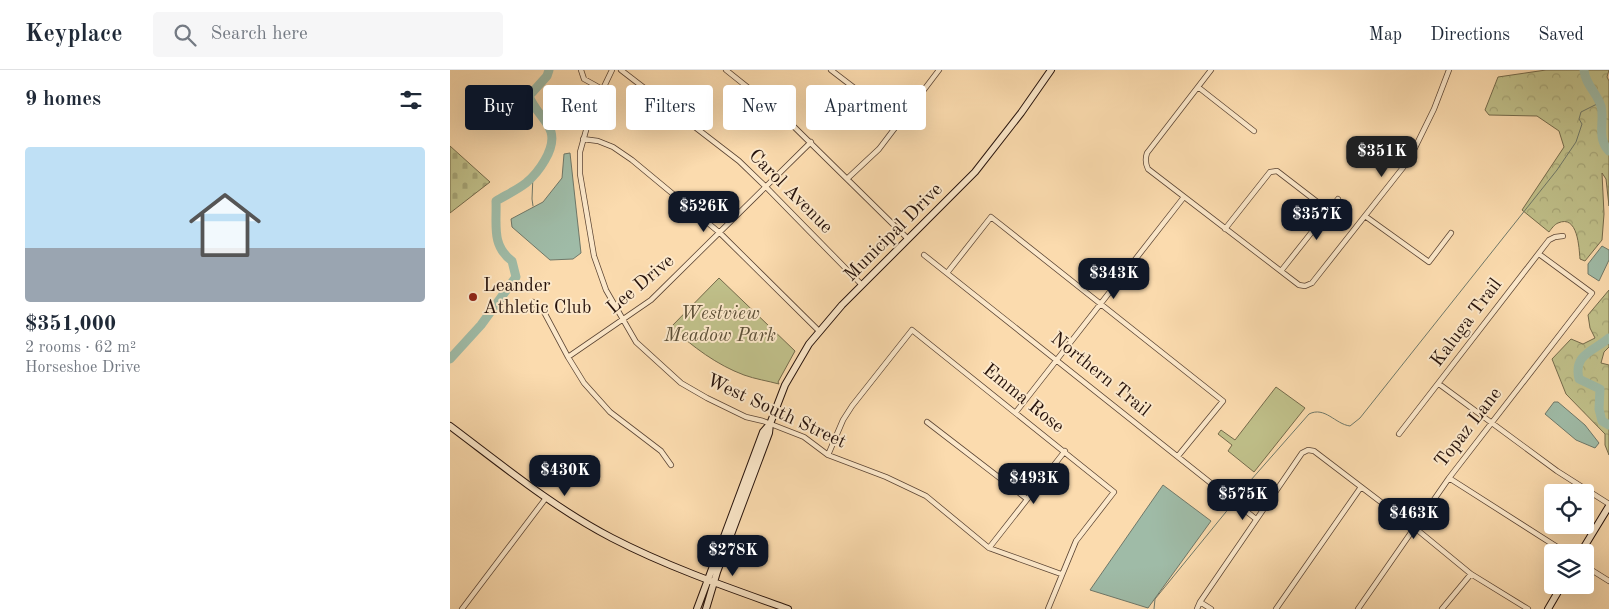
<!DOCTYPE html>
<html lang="en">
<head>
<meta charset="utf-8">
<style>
	:root { --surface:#fff; --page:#f6f6f7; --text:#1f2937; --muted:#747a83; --line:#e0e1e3; --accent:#111827 }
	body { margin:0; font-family:"Old Standard TT",serif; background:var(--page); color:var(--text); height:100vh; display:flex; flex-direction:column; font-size:19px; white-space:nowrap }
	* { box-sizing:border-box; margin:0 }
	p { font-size:16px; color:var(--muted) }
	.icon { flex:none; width:28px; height:28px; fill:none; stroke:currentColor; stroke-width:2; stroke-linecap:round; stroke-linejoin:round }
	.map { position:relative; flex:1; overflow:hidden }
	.drawer { display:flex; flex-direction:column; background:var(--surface); width:450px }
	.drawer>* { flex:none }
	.top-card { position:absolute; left:15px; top:15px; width:475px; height:45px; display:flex; gap:10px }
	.controls { position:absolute; left:1094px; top:414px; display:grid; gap:10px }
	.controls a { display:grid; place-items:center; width:50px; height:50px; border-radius:5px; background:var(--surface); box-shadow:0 5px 20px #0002; font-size:25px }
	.price { position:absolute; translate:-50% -42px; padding:0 11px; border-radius:10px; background:var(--accent); color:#fff; font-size:16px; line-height:32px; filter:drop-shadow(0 1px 2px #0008) }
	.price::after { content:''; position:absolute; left:50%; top:30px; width:15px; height:11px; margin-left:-8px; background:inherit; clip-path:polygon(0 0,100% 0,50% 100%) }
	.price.on { background:#222; color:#fff }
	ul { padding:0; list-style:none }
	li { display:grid; align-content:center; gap:10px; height:265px; padding:0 25px }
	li+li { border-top:1px solid var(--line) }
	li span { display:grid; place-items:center; height:155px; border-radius:5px; color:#555 }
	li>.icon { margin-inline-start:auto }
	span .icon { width:90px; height:90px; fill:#fffc; stroke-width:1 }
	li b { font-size:21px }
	h2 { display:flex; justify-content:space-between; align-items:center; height:60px; padding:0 25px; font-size:21px }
	.pill { padding:0 18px; border-radius:5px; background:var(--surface); box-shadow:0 5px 20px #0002; font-size:18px; line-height:45px }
	.pill.on { background:var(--accent); color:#fff }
	header { display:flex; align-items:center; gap:30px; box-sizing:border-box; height:70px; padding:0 25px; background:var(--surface); border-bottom:1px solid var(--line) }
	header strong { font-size:24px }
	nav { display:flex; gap:28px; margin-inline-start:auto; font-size:18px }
	.search { width:350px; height:45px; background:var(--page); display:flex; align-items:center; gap:12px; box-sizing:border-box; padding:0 18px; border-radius:5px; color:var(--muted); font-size:19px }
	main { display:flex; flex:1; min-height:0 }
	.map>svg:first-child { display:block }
</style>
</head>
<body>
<header>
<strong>Keyplace</strong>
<div class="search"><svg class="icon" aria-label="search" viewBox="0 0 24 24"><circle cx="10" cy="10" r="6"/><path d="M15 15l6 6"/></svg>Search here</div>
<nav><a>Map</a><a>Directions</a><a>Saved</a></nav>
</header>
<main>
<section class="drawer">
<h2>9 homes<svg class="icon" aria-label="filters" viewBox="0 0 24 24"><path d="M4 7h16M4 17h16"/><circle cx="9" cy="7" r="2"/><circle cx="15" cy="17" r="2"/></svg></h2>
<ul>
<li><span style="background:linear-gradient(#bfe0f5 65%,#9aa5b1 0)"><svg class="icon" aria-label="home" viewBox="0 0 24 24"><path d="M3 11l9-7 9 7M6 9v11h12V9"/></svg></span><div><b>$351,000</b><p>2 rooms · 62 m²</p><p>Horseshoe Drive</p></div></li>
</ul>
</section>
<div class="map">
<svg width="1159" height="539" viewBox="0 0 1159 539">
	<defs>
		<pattern id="forest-crowns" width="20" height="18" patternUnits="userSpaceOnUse" patternTransform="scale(1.25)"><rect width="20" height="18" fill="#c0c08a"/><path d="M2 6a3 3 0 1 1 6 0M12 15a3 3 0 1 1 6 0" fill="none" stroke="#a5a476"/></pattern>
		<pattern id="cemetery-stones" width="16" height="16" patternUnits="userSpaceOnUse" patternTransform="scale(1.25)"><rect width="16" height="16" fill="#c0c08a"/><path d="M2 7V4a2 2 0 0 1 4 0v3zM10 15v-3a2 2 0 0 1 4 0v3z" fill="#a5a476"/></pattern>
	</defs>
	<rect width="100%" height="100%" fill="#fbdbae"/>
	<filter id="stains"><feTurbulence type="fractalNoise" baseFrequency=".004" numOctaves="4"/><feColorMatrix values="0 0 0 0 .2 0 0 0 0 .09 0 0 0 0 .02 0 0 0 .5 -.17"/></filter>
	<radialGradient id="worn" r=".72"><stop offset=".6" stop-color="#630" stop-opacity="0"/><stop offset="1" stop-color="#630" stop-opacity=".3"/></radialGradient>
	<path fill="url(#forest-crowns)" stroke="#746a4b" d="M1096 0H1159L1157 7 1159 11V136L1156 109 1152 103 1154 144 1152 170 1135 191 1130 189C1129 178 1128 144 1108 153 1105 154 1101 159 1099 162L1072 140 1114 77 1109 61 1087 46 1039 45 1035 40 1048 7Z
		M1159 220V277L1154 282 1151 293 1159 295V385L1155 375V364L1116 324 1102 289 1121 269 1133 274 1145 268 1140 258 1138 245Z"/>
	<path fill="url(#cemetery-stones)" stroke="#746a4b" d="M0 76 40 112 0 143Z"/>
	<path fill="#c0c08a" stroke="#746a4b" d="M269 208 345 281 328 312 329 314C318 311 305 309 294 305 267 295 243 277 221 257Z
		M826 317 855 338 804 402 778 381 782 375 768 364 771 360 785 370Z"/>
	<path fill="#9fbba7" stroke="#6f7869" d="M120 83 131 183 123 189 100 190 62 157 61 149 93 132 112 108 114 84Z
		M1152 176 1159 180V190L1149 211 1138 204V194Z
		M1104 332H1108L1135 355 1149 373 1145 378 1126 370 1095 344Z
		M713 415 761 451 698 538 640 520Z"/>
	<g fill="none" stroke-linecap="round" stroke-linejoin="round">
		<path stroke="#6f7869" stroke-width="1" d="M83 105 82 129 83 136
			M786 427 859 344C875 336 885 354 900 356L910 348 1107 100 1126 72 1132 54 1129 49 1131 42 1149 33
			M704 539 705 529 780 437"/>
		<path stroke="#9fbba7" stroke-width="9" d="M1134 0C1135 14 1147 23 1151 36 1155 50 1146 68 1159 81
			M1159 268C1144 281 1123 284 1129 309L1150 319 1149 339 1152 351 1159 355
			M0 289 31 255 66 207 62 191C41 175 47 155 46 131 56 125 67 120 76 113 88 103 106 79 101 62 98 51 84 40 79 26L97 6 99 0"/>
		<g stroke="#5c4534" stroke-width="6">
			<path id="street" d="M131 0 134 9 152 19
				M162 0 140 46 130 82V104L144 186 156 220 186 272 231 313 257 328 296 347 313 351 354 367 378 385 436 407 476 426 539 478 611 504
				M171 0 289 91 316 117 412 215
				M276 0 330 43 458 169
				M381 0 450 53
				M761 0 697 83C695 89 695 93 698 99L849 215 855 216 862 213 959 90 984 39 999 0
				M748 17 804 61
				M133 69 148 71 163 77 182 90 270 163 369 261
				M398 108 429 79 489 0
				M915 146 979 192 1001 163
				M775 159 820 102 827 101 879 141
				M474 185 806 449
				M831 201 888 129
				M497 203 541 147 773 331 728 386
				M83 232 94 242 118 287 134 313 160 342 211 381 221 395
				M118 287 201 230 361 72
				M989 314 1107 401 1159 434
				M566 342 734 127
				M477 352 577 429
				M949 364 1099 170 1105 167 1113 166
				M378 385 393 350 402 336 462 260 664 422 626 471 598 539
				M999 408 1115 482
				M539 478 615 381
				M1135 496 1159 511
				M750 532 761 539
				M12 539 96 428
				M747 539 750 532 852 383 858 380 864 381 965 458 1021 504 1078 539
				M826 539 911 417
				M908 539 999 408 1142 223 1089 184
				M992 539 1021 504"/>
		</g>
		<g stroke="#27130c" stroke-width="8">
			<path id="secondary" d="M0 356C52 395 104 438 162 468 218 497 279 518 338 539
				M1131 482 1159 436
				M247 539 313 362 320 354
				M256 539 267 502 319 363 320 354 335 315 359 274 392 235 525 102 571 43 601 0
				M1098 539 1112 515"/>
		</g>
		<use href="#street" stroke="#fce8ca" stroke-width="4.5"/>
		<use href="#secondary" stroke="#fce8ca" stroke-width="6"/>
	</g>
	<circle fill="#8f2418" stroke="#fce8ca" stroke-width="2" cx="23" cy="227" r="5"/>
	<g text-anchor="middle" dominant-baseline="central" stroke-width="4" stroke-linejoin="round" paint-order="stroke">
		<g font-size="19" fill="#27130c" stroke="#fce8ca">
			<text transform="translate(340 122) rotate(45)">Carol Avenue</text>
			<text transform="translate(444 163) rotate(-45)">Municipal Drive</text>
			<text transform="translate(191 215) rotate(-40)">Lee Drive</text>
			<text transform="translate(1017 253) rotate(-53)">Kaluga Trail</text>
			<text transform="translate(650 305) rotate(39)">Northern Trail</text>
			<text transform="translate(573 329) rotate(39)">Emma Rose</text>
			<text transform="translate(326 342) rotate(25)">West South Street</text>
			<text transform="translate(1019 358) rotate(-52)">Topaz Lane</text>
		</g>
		<g font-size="19" fill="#27130c" stroke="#fce8ca" text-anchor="start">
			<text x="33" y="216">Leander<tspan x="33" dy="22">Athletic Club</tspan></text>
		</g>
		<g font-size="19" font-style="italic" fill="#5d5038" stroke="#fce8ca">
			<text x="270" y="244">Westview<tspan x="270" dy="22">Meadow Park</tspan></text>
		</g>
	</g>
	<rect width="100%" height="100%" filter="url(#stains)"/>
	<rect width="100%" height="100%" fill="url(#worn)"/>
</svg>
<div class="controls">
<a><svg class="icon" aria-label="locate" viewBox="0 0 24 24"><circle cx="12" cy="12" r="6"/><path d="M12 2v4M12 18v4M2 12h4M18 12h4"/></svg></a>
<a><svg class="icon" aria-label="layers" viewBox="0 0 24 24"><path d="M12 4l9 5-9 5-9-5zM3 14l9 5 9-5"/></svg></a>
</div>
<b class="price on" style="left:932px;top:108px">$351K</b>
<b class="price" style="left:254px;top:163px">$526K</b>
<b class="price" style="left:867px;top:171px">$357K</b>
<b class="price" style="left:664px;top:230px">$343K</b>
<b class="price" style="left:115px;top:427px">$430K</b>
<b class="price" style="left:584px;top:435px">$493K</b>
<b class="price" style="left:793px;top:451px">$575K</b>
<b class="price" style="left:964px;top:470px">$463K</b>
<b class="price" style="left:283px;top:507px">$278K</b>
<div class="top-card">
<a class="pill on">Buy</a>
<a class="pill">Rent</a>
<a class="pill">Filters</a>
<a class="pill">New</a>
<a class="pill">Apartment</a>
</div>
</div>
</main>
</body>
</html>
